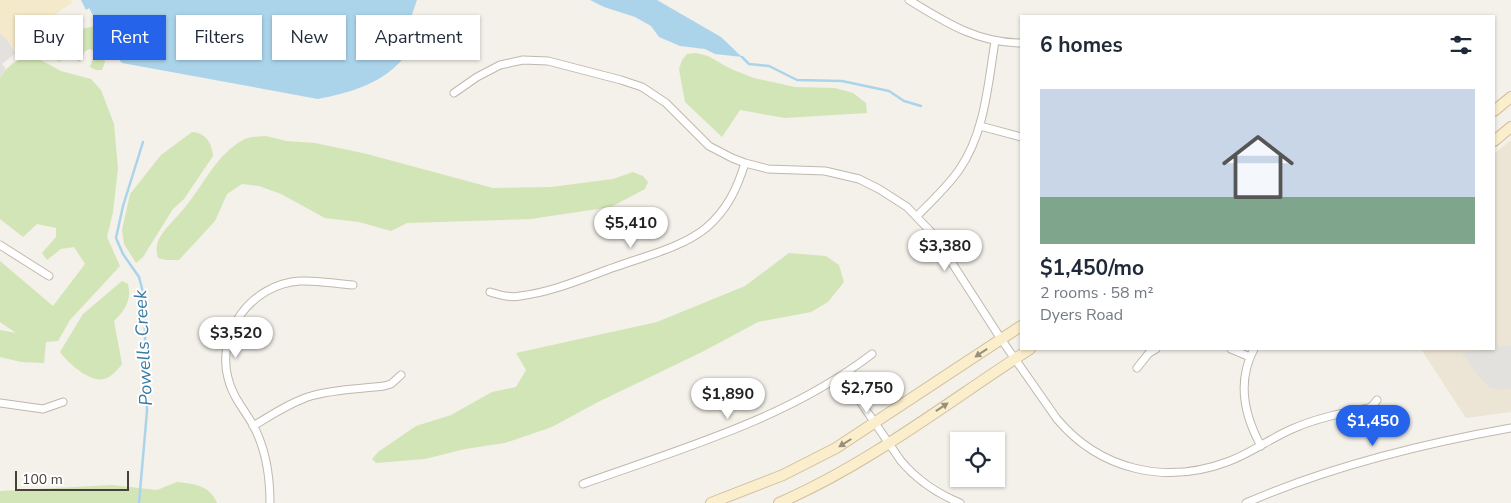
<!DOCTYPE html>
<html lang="en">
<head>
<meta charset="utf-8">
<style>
	:root { --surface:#fff; --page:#f6f6f7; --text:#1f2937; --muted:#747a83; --accent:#2563eb }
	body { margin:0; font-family:"Nunito Sans",sans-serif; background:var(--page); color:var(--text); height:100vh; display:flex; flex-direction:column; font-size:19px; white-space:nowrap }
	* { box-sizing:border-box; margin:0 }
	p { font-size:16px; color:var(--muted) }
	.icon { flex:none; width:28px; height:28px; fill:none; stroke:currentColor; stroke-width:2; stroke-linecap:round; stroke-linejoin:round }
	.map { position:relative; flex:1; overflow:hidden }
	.details { position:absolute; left:1020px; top:15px; width:475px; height:335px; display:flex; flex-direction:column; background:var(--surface); border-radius:0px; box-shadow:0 1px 4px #0004 }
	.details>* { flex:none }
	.guide { position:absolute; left:15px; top:15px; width:475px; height:45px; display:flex; gap:10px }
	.controls { position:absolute; left:950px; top:432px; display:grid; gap:10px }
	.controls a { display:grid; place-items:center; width:55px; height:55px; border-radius:0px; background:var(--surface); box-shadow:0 1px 4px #0004; font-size:25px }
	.scale { position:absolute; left:15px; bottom:12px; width:114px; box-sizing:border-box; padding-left:5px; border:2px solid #474139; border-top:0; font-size:14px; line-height:18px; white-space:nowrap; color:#474139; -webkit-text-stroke:4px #fff; paint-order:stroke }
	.price { position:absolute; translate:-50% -42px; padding:0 11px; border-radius:18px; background:#fff; color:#222; font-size:16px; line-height:32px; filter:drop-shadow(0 1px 2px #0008) }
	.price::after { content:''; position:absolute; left:50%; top:30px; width:15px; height:11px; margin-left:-8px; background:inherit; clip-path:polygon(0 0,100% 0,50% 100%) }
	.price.current { background:var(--accent); color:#fff }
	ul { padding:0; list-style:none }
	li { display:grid; align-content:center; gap:10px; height:265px; padding:0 20px }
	li span { display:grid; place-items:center; height:155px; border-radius:0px; color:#555 }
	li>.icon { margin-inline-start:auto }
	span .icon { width:90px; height:90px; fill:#fffc; stroke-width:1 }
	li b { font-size:21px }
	h2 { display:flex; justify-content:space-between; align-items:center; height:60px; padding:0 20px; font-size:21px }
	.chip { padding:0 18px; border-radius:0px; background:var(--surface); box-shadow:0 1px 4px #0004; font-size:18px; line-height:45px }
	.chip.current { background:var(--accent); color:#fff }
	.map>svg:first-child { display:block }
</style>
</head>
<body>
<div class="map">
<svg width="1511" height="503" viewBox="0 0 1511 503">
	<rect width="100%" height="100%" fill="#f4f0ea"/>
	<path fill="#ece4d5" d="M1511 140V412L1466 418 1421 349H1494V154Z"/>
	<path fill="#d2e5b6" d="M72 22 81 29 96 26 108 47C105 55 106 63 102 70H96L90 67 95 52 90 49 85 51 80 62 65 54 60 62 49 56 53 48 64 53 63 47 55 40 56 33Z
		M696 53 708 56 731 69 754 78 795 87 835 88 853 93 866 103 867 113 785 118 740 110 722 137 685 102 679 69 682 60 687 54Z
		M28 58H37L61 71 91 79 101 90 114 124 118 168 113 212 107 237 120 266 70 320 58 341 46 342 44 363 21 362 0 357V330L16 333 0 322V261L53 306 85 264 74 247 61 249 47 260 42 253 56 237V228L37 224 23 237 0 219V78C8 66 14 60 28 58Z
		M192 132C206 133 212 143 213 156L184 199 173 209 143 257 136 263 124 244 122 230 130 194 161 155Z
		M266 136 286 141 315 143 367 154 493 188 551 187 613 179 633 172 643 176 648 182 645 189 611 207 531 219 407 223 391 231 359 222 325 218 281 194 259 186 242 184 227 194 215 221 179 260H166L158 258C156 251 156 246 159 239 166 226 177 218 186 206 204 184 217 154 243 140 249 136 259 137 266 136Z
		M789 253 826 256 839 265 844 282 828 302 811 312 758 322 702 352 598 402 552 427 505 443 465 449 425 459 376 463 372 459 378 452 416 426 451 415 492 392 516 387 526 370 516 353 657 322 745 286Z
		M122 281 128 284C132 300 125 310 114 321L122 364C118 369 113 375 107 378 92 385 69 364 60 352L83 314Z
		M177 482C194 484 210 485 217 503H0V491L112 485 157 490Z"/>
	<path fill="#f4e9c9" d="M0 0H70L73 2 43 23 28 45 15 50 6 38 0 34Z"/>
	<path fill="#e3e1de" d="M0 34 6 38 16 53 2 64 6 69 0 78Z
		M1511 345V388L1504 390 1490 388 1477 375 1462 353Z"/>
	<path fill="#abd4eb" d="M81 0H417L408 26C409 30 412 34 412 37 413 48 407 53 401 61 379 85 348 93 318 99L122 63 108 47 93 22 96 21 89 8 86 10Z
		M590 0H657L721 37 742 57 715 54 705 49 680 46 659 37 651 26 635 17 604 7Z"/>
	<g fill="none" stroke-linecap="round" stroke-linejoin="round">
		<path stroke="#abd4eb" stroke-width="2.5" d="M742 57 749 64 769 66 797 80 842 81 889 91 904 101 921 106
			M139 503 147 411 144 296 139 277 123 254 116 238 123 206 143 142"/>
		<g stroke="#bfb8ad" stroke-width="9">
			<path id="street" d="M909 0C945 22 977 43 1021 43
				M454 93 477 77 500 65 523 60 548 61 621 80 642 87 666 103 709 146 732 158 745 163 768 169 825 171 859 179 879 189 907 207 934 235 1001 339 1057 419C1100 470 1165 485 1227 462 1250 454 1269 439 1292 429 1317 418 1342 413 1369 408L1373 405 1377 400
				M980 126 1021 137
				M917 216C932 201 947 187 959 170 985 133 988 84 995 41
				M0 245 49 276
				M490 292C500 295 510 298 520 296 553 292 584 278 615 267 645 256 681 248 706 228 727 210 737 189 745 163
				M1231 349 1250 357
				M1254 349C1237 381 1244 415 1261 446
				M1137 368 1149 353 1156 349
				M842 375 901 461C918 481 936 493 960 503
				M0 403 43 409 63 402
				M253 426C272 415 291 402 311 396 334 389 360 389 384 386L391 384 401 375
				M583 484C683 448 787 419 872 354
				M270 503C270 476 266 449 253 425 244 409 232 396 228 378 216 332 252 284 300 281 317 280 336 284 353 285
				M1246 503C1331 466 1421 444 1511 428"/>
		</g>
		<g stroke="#d0c09d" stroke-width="12">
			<path id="secondary" d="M1494 111 1511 97
				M1494 141 1511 127
				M711 503 783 475 836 448 1021 326
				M779 503C869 464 948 402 1030 349"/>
		</g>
		<use href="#street" stroke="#fff" stroke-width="7"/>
		<use href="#secondary" stroke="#fbeecd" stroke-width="10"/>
	</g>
	<defs><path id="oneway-solid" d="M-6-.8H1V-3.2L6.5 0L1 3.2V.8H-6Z" transform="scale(1.25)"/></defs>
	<g fill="#988f7c">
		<use href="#oneway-solid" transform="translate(981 353) rotate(146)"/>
		<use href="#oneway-solid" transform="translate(942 407) rotate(-34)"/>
		<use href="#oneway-solid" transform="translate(845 443) rotate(148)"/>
	</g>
	<g text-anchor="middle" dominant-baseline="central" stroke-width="4" stroke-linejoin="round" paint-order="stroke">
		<g font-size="18" font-style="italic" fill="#377aa4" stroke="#fff">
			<text transform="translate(143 348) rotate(-93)">Powells Creek</text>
		</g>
	</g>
</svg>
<div class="controls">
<a><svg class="icon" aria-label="locate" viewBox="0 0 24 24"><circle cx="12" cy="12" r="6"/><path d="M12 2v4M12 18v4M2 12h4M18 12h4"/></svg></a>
</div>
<div class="scale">100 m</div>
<b class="price" style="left:631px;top:249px">$5,410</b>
<b class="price" style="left:945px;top:272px">$3,380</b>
<b class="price" style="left:236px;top:359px">$3,520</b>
<b class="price" style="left:867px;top:414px">$2,750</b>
<b class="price" style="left:728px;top:420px">$1,890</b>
<b class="price current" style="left:1373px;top:447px">$1,450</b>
<div class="guide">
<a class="chip">Buy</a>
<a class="chip current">Rent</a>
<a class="chip">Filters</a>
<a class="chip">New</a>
<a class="chip">Apartment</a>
</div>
<section class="details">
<h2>6 homes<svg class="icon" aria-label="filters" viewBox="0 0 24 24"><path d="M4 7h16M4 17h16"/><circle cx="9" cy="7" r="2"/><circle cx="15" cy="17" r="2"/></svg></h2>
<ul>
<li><span style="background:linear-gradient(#c9d6e8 70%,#7fa58c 0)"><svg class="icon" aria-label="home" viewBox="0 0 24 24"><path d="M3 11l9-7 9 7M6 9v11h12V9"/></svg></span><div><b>$1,450/mo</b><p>2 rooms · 58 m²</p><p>Dyers Road</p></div></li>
</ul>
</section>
</div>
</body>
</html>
